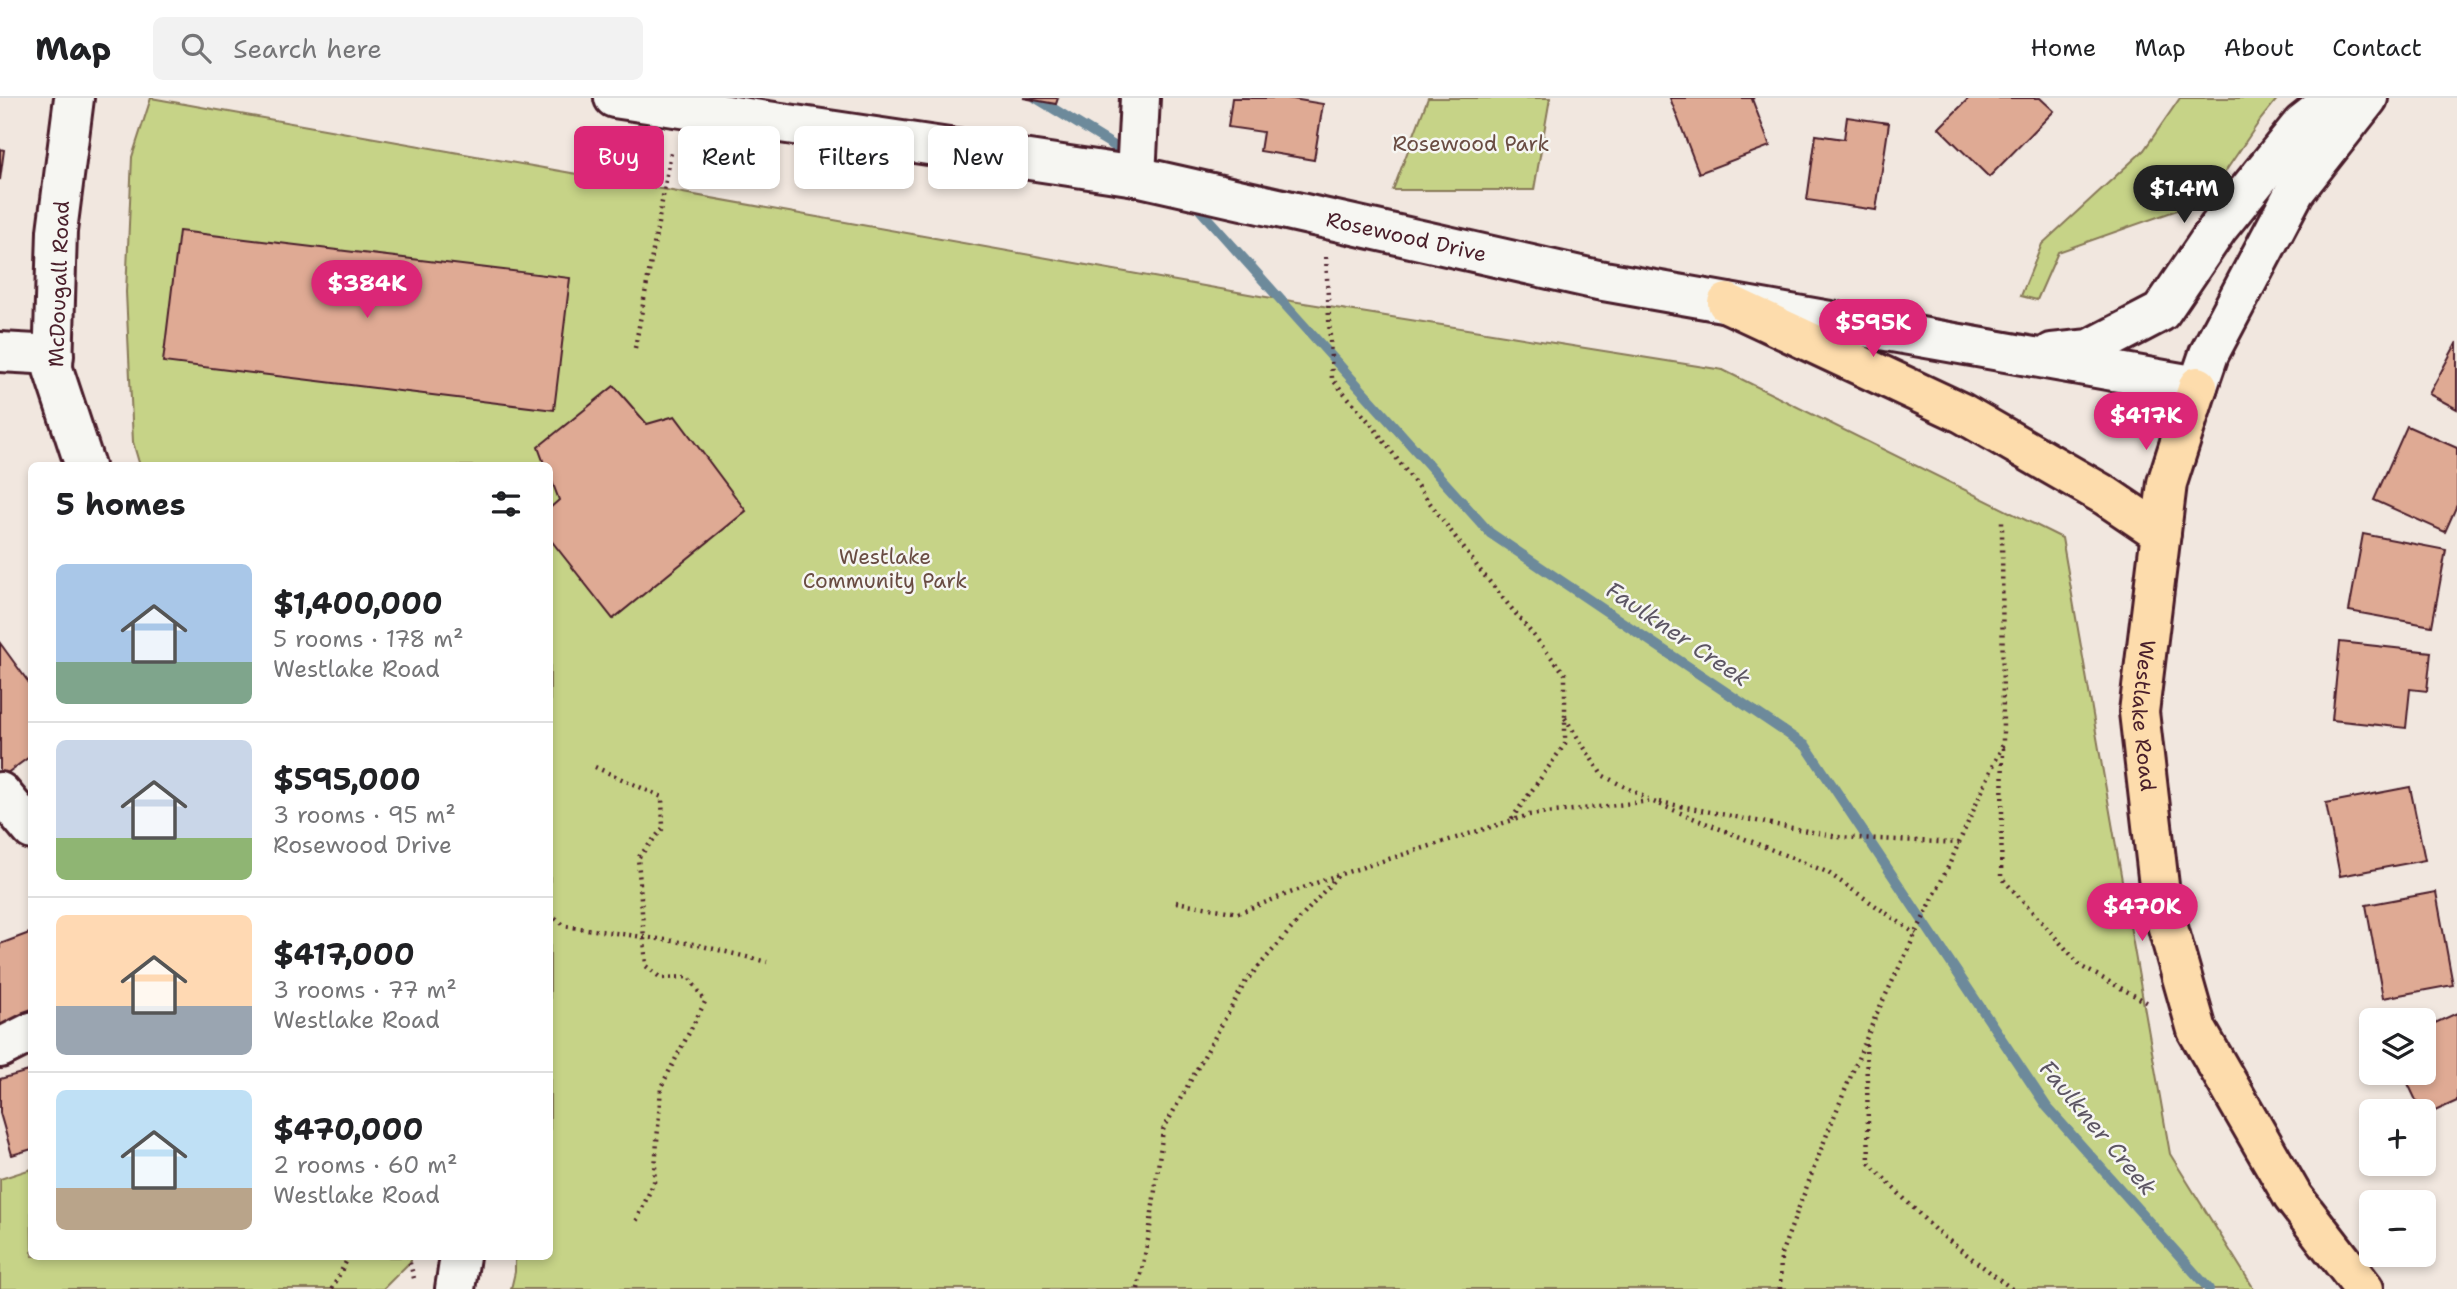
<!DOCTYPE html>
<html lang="en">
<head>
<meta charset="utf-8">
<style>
	:root { --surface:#fff; --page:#f2f2f2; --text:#202124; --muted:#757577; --line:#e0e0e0; --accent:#db2777 }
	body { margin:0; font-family:"Shantell Sans",sans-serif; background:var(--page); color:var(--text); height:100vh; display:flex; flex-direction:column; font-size:26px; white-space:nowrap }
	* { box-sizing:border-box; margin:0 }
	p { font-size:23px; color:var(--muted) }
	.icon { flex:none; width:38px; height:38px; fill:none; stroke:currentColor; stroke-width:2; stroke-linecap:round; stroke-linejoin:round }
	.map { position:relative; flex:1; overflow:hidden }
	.panel { position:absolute; left:28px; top:364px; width:525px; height:798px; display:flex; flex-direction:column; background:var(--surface); border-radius:10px; box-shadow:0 4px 10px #0003 }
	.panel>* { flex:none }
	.banner { position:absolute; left:574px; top:28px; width:665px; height:63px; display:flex; gap:14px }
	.controls { position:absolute; left:2359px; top:910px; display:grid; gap:14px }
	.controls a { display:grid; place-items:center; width:77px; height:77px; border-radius:10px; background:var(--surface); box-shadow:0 4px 10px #0003; font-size:35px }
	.price { position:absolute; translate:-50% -60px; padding:0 16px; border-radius:24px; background:var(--accent); color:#fff; font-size:23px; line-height:46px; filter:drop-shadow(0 2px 4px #0008) }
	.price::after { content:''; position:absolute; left:50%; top:42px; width:21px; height:16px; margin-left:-10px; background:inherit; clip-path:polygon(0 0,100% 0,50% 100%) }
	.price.selected { background:#222; color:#fff }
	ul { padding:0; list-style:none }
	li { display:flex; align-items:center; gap:21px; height:175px; padding:0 28px }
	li+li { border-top:2px solid var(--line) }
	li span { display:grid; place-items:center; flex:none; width:196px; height:140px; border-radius:10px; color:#555 }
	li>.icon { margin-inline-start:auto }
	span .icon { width:84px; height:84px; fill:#fffc; stroke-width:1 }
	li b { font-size:30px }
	h2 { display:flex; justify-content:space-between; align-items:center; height:84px; padding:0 28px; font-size:30px }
	.chip { padding:0 24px; border-radius:10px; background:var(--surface); box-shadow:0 4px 10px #0003; font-size:24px; line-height:63px }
	.chip.selected { background:var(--accent); color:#fff }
	header { display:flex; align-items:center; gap:42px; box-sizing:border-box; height:98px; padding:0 35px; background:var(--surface); border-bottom:2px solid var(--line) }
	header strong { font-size:33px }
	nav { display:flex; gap:38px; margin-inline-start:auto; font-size:24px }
	.search { width:490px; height:63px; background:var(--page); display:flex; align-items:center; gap:18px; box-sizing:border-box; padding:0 24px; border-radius:10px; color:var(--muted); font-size:26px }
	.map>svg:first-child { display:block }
</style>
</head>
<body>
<header>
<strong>Map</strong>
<div class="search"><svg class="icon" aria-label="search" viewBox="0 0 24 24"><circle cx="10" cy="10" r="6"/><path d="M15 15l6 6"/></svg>Search here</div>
<nav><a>Home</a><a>Map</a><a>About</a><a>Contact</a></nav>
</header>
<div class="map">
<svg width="2457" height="1191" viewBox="0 0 2457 1191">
	<rect width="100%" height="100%" fill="#f1e7df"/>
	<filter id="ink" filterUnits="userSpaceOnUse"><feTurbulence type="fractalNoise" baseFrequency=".0143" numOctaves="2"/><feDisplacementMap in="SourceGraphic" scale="14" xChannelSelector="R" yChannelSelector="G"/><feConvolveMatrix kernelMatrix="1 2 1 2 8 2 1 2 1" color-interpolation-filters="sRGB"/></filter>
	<g filter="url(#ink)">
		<path fill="#c6d387" stroke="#887959" stroke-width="2" d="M151 0 1260 198 1723 272 2062 440 2170 1056 2254 1191H511L515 1174V1159L550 1158V368H140L133 344 126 194 132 59Z
			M1428 0H1550L1534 92H1393Z
			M2180 0H2278L2261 21 2206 102 2058 154 2037 202 2021 198 2042 146 2144 52Z
			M31 1071 32 1158 411 1159V1163L383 1191H0V1081Z"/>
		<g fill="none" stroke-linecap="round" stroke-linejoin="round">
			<path stroke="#6d8a9b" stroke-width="10" d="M1036 0 1129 57
				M1192 103 1490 435 1806 648 2047 1009 2209 1191"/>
		</g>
		<path fill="#dfaa94" stroke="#4a1f2b" stroke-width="2" d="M1023 0H1058L1056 6Z
			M1232 0H1287L1323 6 1314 62 1260 53 1263 34 1228 29Z
			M1670 0H1754L1752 1 1770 48 1699 75Z
			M1969 0H2040L2054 13 1989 79 1939 30Z
			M1847 19 1889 25 1876 112 1807 102 1816 37 1844 41Z
			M0 51 4 52 0 82Z
			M179 133 570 180 554 312 163 264Z
			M2457 244V311L2429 296Z
			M614 288 647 326 675 318 746 413 613 521 550 441V410L559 402 550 378V368H545L538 349Z
			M2407 328 2457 350V407L2445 434 2374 402Z
			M2363 436 2446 452 2432 528 2349 513Z
			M2340 544 2431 554 2427 593 2410 591 2406 630 2332 622Z
			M0 545 32 589V657L3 678 0 673Z
			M2410 689 2425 762 2340 778 2326 705Z
			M2436 794 2453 887 2383 900 2366 807Z
			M32 834V911L23 914 25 919 0 929V846Z
			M2457 915V1003L2424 1018V1013H2421L2403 975H2424V930Z
			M32 972V1051L12 1057 0 1015V981Z"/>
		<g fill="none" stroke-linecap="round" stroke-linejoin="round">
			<g stroke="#4a1f2b" stroke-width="44">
				<g id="minor">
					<path d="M74 0 57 133 53 271 85 368"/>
					<path id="s1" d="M614 0 1136 78 1598 182 2198 288 2209 256 2295 93 2368 0"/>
					<path d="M1136 78 1140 0"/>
					<path d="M0 254 54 257"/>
					<path d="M2052 255 2090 251 2161 214 2218 130 2302 26 2335 0"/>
					<path d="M0 694 32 732"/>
					<path d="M0 950 32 934"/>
					<path d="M455 1191 460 1158"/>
				</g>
			</g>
			<g stroke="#4a1f2b" stroke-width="44">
				<g id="major">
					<path d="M1727 205 1962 315 2106 398 2161 435"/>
					<path id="s2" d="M2198 288 2167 385 2139 614 2161 805 2197 932 2293 1099 2364 1191"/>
				</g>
			</g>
			<path stroke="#4a1f2b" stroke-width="4.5" stroke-dasharray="2 5" stroke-linecap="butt" d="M1326 159 1332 281 1371 326 1480 472 1565 576V646L1510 723
				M635 250 671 55
				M1565 620 1602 677 1648 701
				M2003 650 2001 779 2082 869 2150 906
				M595 669 662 699 663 730 638 760 646 868 661 880 689 879 705 904 661 989 654 1084 636 1124
				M1660 704 1838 739 1959 745
				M1176 804 1238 815 1337 777
				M550 816 565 828 694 846 767 864
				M1866 946 1869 1065 1935 1132 2012 1191
				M408 1158 415 1184
				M332 1191 349 1158
				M1138 1191 1149 1137 1163 1032 1246 883 1338 777 1529 717 1651 703 1827 774 1916 836
				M1780 1191 1781 1156 1827 1036 1876 917 1949 767 2003 646 2002 422"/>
			<use href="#minor" stroke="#f6f6f2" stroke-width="38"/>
			<use href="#major" stroke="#fddcac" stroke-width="38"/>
		</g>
	</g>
	<g text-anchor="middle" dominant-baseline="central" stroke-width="5" stroke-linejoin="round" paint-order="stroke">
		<g font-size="21" fill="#694c42" stroke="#f6f6f2">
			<text x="1471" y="46">Rosewood Park</text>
			<text x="885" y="459">Westlake<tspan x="885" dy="24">Community Park</tspan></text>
		</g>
		<g font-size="21" fill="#4a1f2b" stroke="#f6f6f2">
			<text stroke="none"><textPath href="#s1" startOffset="805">Rosewood Drive</textPath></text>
			<text transform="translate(59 186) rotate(-88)">McDougall Road</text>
			<text stroke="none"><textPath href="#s2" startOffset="336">Westlake Road</textPath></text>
		</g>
		<g font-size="23" font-style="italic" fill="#5c5563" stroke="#f6f6f2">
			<text transform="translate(1678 536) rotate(34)">Faulkner Creek</text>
			<text transform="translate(2098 1030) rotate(50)">Faulkner Creek</text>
		</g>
	</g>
</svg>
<div class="controls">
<a><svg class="icon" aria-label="layers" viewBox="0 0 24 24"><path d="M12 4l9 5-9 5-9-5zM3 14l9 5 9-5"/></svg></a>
<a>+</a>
<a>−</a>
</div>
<b class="price selected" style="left:2184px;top:127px">$1.4M</b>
<b class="price" style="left:367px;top:222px">$384K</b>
<b class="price" style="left:1873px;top:261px">$595K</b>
<b class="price" style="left:2146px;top:354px">$417K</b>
<b class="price" style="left:2142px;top:845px">$470K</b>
<div class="banner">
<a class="chip selected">Buy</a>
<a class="chip">Rent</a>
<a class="chip">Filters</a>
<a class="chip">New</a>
</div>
<section class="panel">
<h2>5 homes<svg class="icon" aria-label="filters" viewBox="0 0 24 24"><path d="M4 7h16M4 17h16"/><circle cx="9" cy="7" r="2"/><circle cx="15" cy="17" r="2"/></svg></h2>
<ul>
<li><span style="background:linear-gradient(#a9c7e8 70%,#7fa58c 0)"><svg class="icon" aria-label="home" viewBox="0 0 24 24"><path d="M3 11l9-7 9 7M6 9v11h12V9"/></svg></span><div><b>$1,400,000</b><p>5 rooms · 178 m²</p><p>Westlake Road</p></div></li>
<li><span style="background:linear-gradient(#c9d6e8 70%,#8fb573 0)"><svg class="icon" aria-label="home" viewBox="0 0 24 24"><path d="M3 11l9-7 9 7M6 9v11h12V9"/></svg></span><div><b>$595,000</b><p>3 rooms · 95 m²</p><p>Rosewood Drive</p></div></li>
<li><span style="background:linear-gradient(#ffd9b3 65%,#9aa5b1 0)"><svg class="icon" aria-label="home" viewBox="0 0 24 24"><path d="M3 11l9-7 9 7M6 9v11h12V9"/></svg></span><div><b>$417,000</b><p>3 rooms · 77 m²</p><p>Westlake Road</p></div></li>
<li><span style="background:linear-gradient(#bfe0f5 70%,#b9a48a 0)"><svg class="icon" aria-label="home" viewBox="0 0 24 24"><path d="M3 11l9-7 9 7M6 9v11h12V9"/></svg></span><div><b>$470,000</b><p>2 rooms · 60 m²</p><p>Westlake Road</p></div></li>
</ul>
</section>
</div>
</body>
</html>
